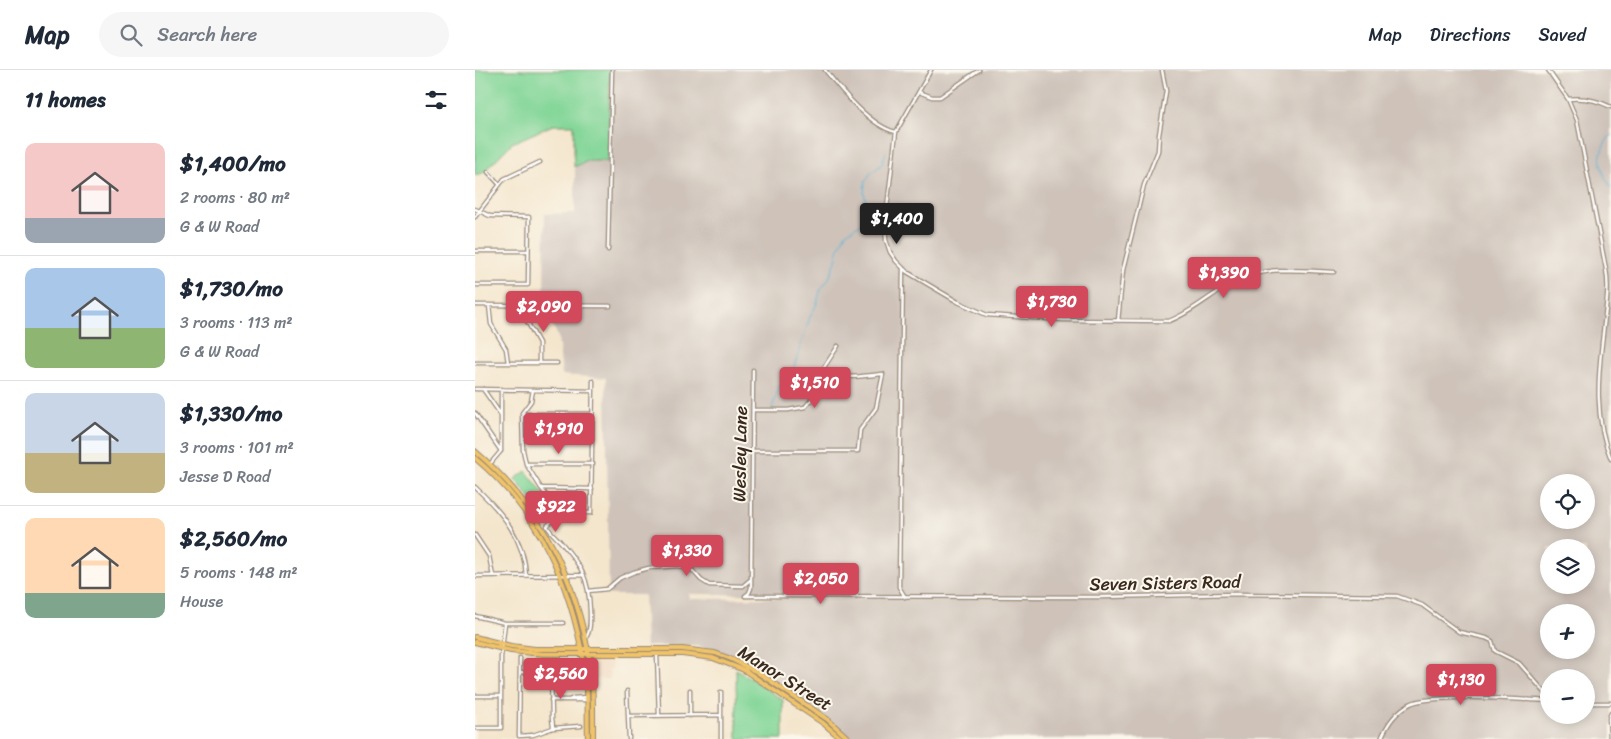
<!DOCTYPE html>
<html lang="en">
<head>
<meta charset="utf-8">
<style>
	:root { --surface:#fff; --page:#f6f6f7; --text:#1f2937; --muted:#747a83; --line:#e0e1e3; --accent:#d1495b }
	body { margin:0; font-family:Sriracha,sans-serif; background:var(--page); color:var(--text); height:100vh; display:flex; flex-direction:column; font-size:19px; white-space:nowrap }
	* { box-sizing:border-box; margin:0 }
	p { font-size:16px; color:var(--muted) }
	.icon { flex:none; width:28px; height:28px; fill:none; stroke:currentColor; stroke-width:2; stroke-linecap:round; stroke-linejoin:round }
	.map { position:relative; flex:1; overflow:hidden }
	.details { display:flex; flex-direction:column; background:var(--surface); width:475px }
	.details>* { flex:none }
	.fabs { position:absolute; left:1065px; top:404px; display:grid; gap:10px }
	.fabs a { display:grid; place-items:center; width:55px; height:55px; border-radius:50%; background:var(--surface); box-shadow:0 2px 12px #0003; font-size:25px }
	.price { position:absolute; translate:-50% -42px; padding:0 11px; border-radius:5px; background:var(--accent); color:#fff; font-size:16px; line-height:32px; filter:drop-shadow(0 1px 2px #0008) }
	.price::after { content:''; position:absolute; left:50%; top:30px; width:15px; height:11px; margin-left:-8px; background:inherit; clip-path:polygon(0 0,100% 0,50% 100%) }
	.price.on { background:#222; color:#fff }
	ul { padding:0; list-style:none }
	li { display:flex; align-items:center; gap:15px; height:125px; padding:0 25px }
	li+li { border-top:1px solid var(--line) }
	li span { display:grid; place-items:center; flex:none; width:140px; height:100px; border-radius:10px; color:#555 }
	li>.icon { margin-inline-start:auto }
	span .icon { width:60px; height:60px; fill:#fffc; stroke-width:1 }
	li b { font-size:21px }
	h2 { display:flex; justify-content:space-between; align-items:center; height:60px; padding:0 25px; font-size:21px }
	header { display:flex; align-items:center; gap:30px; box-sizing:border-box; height:70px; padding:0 25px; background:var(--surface); border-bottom:1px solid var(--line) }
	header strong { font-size:24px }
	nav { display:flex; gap:28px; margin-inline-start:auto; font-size:18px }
	.search { width:350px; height:45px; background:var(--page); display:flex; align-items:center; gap:12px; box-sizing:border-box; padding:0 18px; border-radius:28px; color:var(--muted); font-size:19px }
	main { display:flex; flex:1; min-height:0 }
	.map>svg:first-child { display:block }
</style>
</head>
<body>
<header>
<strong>Map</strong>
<div class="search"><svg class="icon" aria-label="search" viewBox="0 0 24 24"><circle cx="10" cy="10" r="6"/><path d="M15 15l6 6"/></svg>Search here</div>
<nav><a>Map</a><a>Directions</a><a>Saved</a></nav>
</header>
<main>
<section class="details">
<h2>11 homes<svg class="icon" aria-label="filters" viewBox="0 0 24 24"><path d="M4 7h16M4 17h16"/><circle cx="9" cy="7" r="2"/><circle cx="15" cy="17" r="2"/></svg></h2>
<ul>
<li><span style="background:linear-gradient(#f6c9c9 75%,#9aa5b1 0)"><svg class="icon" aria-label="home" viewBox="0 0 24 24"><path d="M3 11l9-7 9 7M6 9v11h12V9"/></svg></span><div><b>$1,400/mo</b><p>2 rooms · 80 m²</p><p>G &amp; W Road</p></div></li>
<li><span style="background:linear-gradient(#a9c7e8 60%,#8fb573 0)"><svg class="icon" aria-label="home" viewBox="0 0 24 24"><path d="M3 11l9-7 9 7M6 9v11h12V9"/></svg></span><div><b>$1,730/mo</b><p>3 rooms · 113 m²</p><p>G &amp; W Road</p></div></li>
<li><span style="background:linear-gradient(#c9d6e8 60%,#c2b280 0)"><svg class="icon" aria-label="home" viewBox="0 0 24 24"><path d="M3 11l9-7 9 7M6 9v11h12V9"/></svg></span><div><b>$1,330/mo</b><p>3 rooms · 101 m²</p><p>Jesse D Road</p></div></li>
<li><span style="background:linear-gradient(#ffd9b3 75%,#7fa58c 0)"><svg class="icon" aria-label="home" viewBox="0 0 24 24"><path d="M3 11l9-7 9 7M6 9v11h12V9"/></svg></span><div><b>$2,560/mo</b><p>5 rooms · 148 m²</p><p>House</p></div></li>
</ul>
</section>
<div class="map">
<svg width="1136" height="669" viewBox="0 0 1136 669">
	<rect width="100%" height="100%" fill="#fbf7ec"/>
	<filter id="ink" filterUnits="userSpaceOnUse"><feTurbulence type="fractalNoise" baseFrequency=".02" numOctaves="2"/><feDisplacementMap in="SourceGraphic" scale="10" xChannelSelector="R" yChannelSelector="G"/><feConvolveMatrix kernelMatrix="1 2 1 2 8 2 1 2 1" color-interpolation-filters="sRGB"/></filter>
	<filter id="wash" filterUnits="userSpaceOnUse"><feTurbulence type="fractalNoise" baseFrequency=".0096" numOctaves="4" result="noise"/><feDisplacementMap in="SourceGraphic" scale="20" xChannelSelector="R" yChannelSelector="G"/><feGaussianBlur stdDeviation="1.12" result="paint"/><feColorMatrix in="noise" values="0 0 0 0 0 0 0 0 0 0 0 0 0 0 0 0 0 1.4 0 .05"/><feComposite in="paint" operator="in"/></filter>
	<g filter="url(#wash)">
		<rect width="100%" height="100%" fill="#f4e6cd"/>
		<path fill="#f0d6bc" d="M117 588H137V599H134L135 609H119Z"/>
		<path fill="#cec2b9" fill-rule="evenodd" d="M111 0H1136V669H375L361 655 318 629 278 596 259 586 241 580 223 576H171L169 525H134L131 308 87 305 83 267 69 234 57 229 69 219 70 144 100 143V10ZM1074 412H1111V450H1074ZM1074 478H1111V515H1074ZM214 524 408 525 409 527 215 529ZM1074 542H1111V580H1074ZM1074 608H1111V645H1074Z"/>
		<path fill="#83d698" stroke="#5f805b" d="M0 0H135L133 91H112L99 97V55H78L37 73 8 103 0 105Z
			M51 401 84 443 73 451 40 409Z
			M261 599 308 630V669H262Z"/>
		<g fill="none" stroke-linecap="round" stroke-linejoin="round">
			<path stroke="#5ab6d8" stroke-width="1" d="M1136 65C1120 84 1124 98 1136 118
				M297 338 304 317 319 297 335 247 342 234 345 221 354 208 361 191 364 177 371 163 385 154 390 146 392 136 389 123 390 112 395 104 407 94 411 82"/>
		</g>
	</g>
	<g filter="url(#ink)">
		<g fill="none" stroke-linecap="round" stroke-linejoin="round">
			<g stroke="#988876" stroke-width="5">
				<path id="minor" d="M350 0C366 20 396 57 421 62
					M456 0 421 62 410 154 411 170 415 182 421 191 432 202 454 215 483 232 512 245 588 250 694 251C721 241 741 219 767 208 795 196 830 201 859 202
					M1073 0 1093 29 1102 50 1131 199C1135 221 1130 241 1128 264 1123 306 1119 349 1136 389
					M444 22 457 27H465L504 0
					M1093 29C1109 27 1122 30 1136 37
					M13 102 24 114
					M0 139 15 146 54 147 53 215H0
					M0 147 29 109 65 92
					M133 180 137 0
					M0 181H53
					M428 198 424 512V517L430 527
					M0 235 135 236
					M14 235 16 254 31 279 33 293
					M47 235 49 246 64 273V293
					M643 251 648 200 669 115 683 81 684 65 691 21 687 0
					M0 293H82
					M0 319 118 321
					M8 319 26 345
					M26 319V381
					M58 320 56 331 47 343 48 380 51 394 66 418 85 443
					M278 340H313L330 337 336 330 346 302 363 276
					M0 343 26 381
					M47 344H117
					M48 369H117
					M278 381H383L385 360 401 338 408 304C387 306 365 310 346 302
					M15 394 26 381
					M52 394H118
					M0 417C26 441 50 469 51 506
					M66 418 117 419
					M0 465 14 486 18 506
					M0 506 109 505
					M113 521 132 519 145 508 159 502 174 498 204 496 217 500 226 510 234 515 268 516 275 510
					M270 526 626 527 761 524 922 526 947 535 984 562 1011 568 1017 571 1020 581 1044 593 1074 627
					M270 526 274 523 276 518 278 300
					M0 546 30 553H88
					M111 568C116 560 115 550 115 541 114 507 106 496 85 471 80 466 75 462 72 456L85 443H116L118 311
					M182 584 184 646
					M45 588 44 666 58 665 78 658 106 656
					M45 602 67 604H103
					M76 604 77 648 78 657
					M215 620V646
					M152 621 154 669
					M246 622V669
					M0 626H26
					M76 630H94
					M112 630H94L98 628 112 627
					M1111 633H1136
					M153 646 246 645
					M0 658H26V587L30 553
					M906 669C912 654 920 642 935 634 943 630 953 630 961 629 999 626 1036 629 1074 631
					M1135 669 1134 648 1136 643"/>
			</g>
			<g stroke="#988876" stroke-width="6">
				<path id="major" d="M0 381C67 438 101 508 115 593 119 618 118 644 118 669
					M0 388C64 442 95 512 109 593 114 617 112 644 113 669
					M0 567 36 576 60 579H207L240 583 256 589 282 602 352 649 374 669
					M0 572 36 581 68 584H207L238 588 269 600 348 653 367 669"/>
			</g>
			<use href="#minor" stroke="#fff" stroke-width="2.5"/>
			<use href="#major" stroke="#f0c369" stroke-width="4"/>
		</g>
	</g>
	<g text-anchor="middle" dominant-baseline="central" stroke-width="4" stroke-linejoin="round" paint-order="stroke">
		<g font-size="18" fill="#3b2a1e" stroke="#fbf7ec">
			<text transform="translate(265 384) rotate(-89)">Wesley Lane</text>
			<text transform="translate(690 513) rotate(-1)">Seven Sisters Road</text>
			<text transform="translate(310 608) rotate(32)">Manor Street</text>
		</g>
	</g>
</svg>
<div class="fabs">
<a><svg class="icon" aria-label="locate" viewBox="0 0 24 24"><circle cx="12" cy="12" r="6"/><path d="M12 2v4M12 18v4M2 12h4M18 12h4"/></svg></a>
<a><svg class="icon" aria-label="layers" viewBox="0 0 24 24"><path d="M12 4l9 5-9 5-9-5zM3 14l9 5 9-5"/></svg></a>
<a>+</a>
<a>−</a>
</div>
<b class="price on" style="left:422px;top:175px">$1,400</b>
<b class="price" style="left:749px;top:229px">$1,390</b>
<b class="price" style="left:577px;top:258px">$1,730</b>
<b class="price" style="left:69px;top:263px">$2,090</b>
<b class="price" style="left:340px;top:339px">$1,510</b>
<b class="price" style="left:84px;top:385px">$1,910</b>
<b class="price" style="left:81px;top:463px">$922</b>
<b class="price" style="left:212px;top:507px">$1,330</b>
<b class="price" style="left:346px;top:535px">$2,050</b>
<b class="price" style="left:86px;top:630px">$2,560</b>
<b class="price" style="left:986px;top:636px">$1,130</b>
</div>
</main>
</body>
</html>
